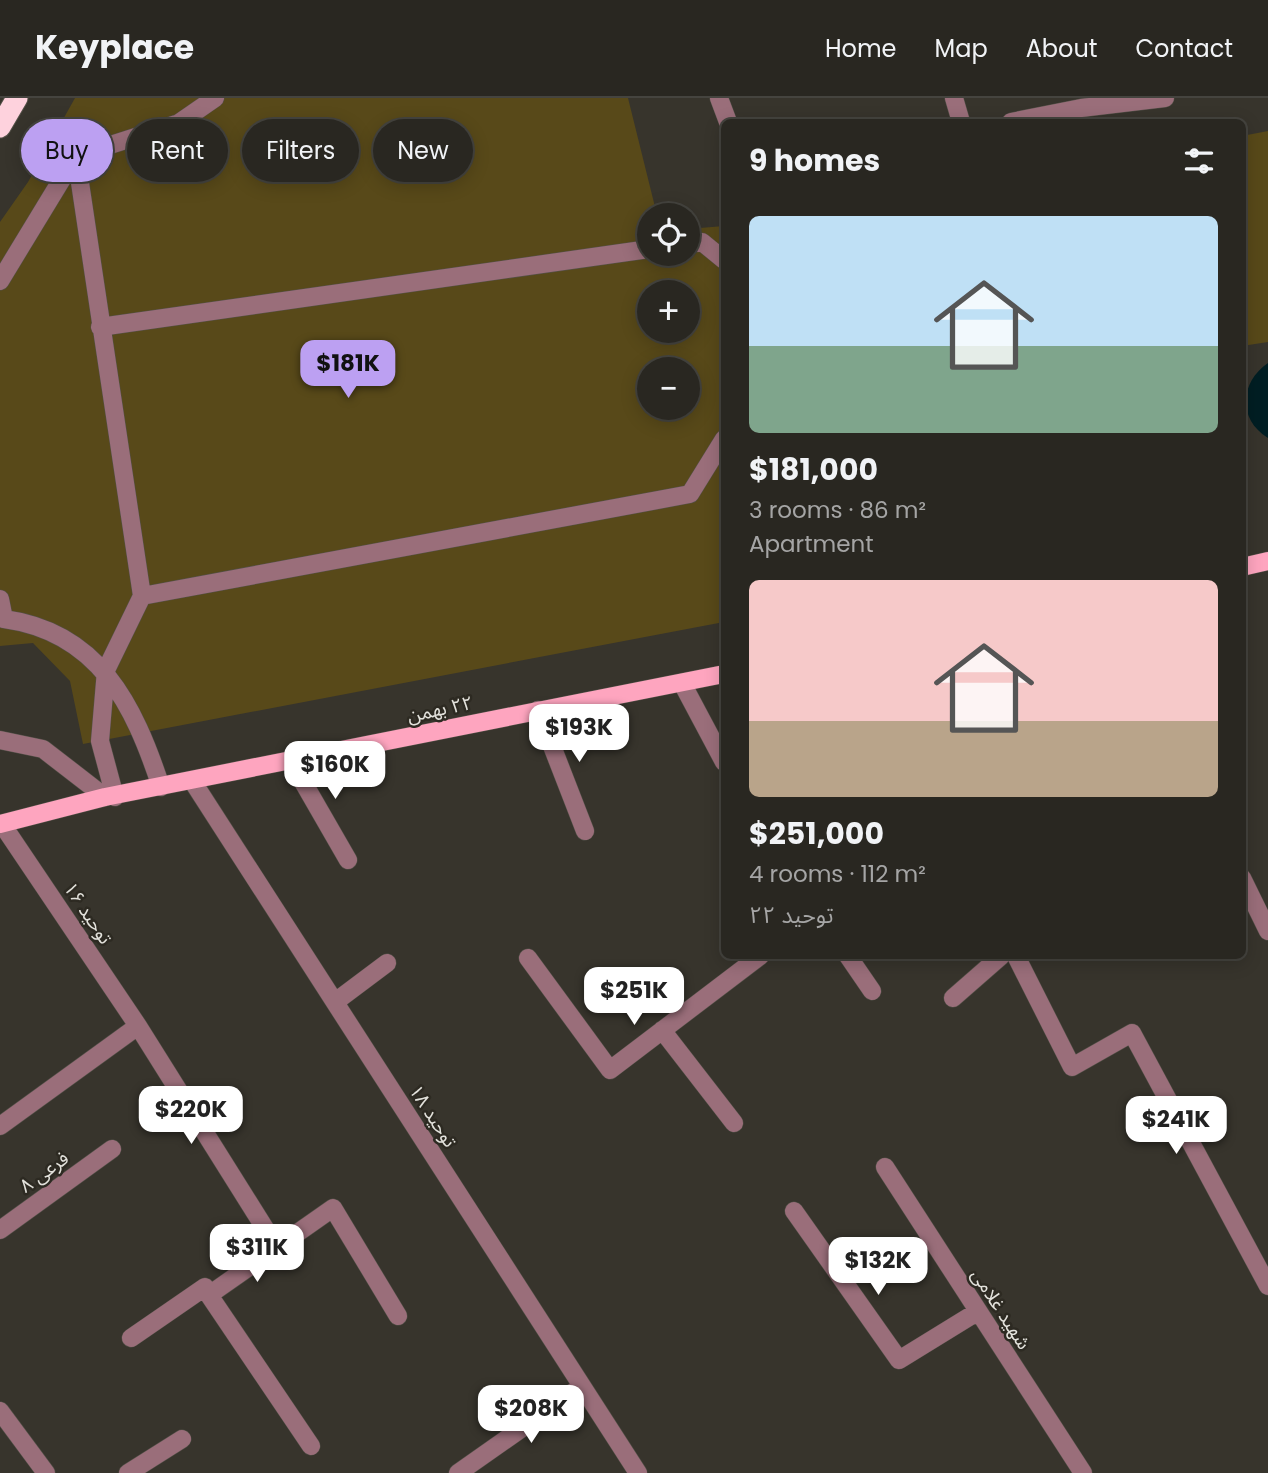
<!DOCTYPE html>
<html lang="en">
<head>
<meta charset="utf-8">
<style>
	:root { --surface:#292721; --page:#312f2a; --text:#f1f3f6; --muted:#a5a5a5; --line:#45443f; --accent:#bca0f2 }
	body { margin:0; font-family:Poppins,"Noto Sans Arabic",sans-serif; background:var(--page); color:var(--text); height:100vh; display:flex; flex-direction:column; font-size:26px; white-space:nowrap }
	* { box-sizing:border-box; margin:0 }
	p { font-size:23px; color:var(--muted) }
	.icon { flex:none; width:38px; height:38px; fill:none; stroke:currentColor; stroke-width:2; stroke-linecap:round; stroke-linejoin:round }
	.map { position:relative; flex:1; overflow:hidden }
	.sheet { position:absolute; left:721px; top:21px; width:525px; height:840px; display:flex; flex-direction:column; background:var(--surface); border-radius:10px; box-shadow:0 4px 18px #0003,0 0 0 2px var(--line) }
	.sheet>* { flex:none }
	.guide { position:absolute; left:21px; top:21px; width:595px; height:63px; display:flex; gap:14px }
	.buttons { position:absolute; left:637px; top:105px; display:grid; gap:14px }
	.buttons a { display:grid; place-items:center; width:63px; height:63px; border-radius:50%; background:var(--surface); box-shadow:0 4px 18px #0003,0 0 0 2px var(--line); font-size:35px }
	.price { position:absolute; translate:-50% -60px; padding:0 16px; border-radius:14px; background:#fff; color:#222; font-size:23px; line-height:46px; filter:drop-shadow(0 2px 4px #0008) }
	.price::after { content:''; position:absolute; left:50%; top:42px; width:21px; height:16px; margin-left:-10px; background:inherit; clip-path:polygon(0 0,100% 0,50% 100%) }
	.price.current { background:var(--accent); color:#111 }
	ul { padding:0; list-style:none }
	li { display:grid; align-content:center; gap:14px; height:371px; padding:0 28px }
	li span { display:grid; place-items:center; height:217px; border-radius:10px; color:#555 }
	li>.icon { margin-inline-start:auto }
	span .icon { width:126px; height:126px; fill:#fffc; stroke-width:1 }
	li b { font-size:30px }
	h2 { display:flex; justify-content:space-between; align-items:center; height:84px; padding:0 28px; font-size:30px }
	.chip { padding:0 24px; border-radius:32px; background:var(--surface); box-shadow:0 4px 18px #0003,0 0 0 2px var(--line); font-size:24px; line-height:63px }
	.chip.current { background:var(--accent); color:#111 }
	header { display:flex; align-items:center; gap:42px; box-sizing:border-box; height:98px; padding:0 35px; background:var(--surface); border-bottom:2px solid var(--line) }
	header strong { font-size:33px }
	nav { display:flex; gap:38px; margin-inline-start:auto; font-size:24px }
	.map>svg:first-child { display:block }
</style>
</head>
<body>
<header>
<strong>Keyplace</strong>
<nav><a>Home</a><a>Map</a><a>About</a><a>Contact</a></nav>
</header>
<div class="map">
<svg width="1268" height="1375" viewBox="0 0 1268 1375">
	<rect width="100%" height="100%" fill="#37342c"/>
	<path fill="#001e23" d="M1268 265V340C1237 321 1240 284 1268 265Z"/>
	<path fill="#584919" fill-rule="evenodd" d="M75 0H628L657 117H649V156H688V131L724 128V524L83 646 70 583 33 545 0 548V124L28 84ZM649 194H688V233H649ZM649 271H688V310H649Z
		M1268 33V244L1242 248V38Z"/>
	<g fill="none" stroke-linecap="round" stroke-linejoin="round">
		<g stroke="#535048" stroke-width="19">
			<path id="minor" d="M719 0 728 24
				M954 0 961 24
				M1011 24 1081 10 1165 0
				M76 58 142 498 106 572 100 643 115 699
				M688 146 702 144 724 162
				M0 183 76 58 179 25 215 0
				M100 229 649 151
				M142 498 690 396 724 341
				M0 501 4 521C99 534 134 607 161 689
				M682 585 724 664
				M538 612 585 733
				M0 642 43 651 105 699
				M291 663 348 762
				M193 684 638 1375
				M2 726 138 928 276 1148
				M1242 780 1268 833
				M848 858 872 893
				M1016 858 1072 969 1132 935 1268 1188
				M528 860 610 972 760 858
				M953 900 1001 858
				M335 904 387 865
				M662 932 734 1025
				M0 1028 138 928
				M885 1069 1083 1375
				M794 1113 899 1262 977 1214
				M0 1132 112 1051
				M131 1240 205 1189 209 1197
				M0 1313 46 1375
				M311 1348 209 1197 333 1110 398 1218
				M128 1375 182 1341
				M458 1375 582 1288"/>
		</g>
		<g stroke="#535048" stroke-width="19">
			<path id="major" d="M1242 469 1268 463
				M0 726 105 699 724 576"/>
		</g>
		<g stroke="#535048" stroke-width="23">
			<path id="highway" d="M0 29 17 0"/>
		</g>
		<use href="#minor" stroke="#9a6e7a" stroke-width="18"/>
		<use href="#major" stroke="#fea5bf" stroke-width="18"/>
		<use href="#highway" stroke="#fed2dd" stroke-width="21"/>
	</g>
	<g text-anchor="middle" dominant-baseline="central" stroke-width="5" stroke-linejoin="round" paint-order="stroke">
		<g font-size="19" fill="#e3e2dc" stroke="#2d2a22">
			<text transform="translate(440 611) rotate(-12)">٢٢ بهمن</text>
			<text transform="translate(88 815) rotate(56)">توحید ۱۶</text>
			<text transform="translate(433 1018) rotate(57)">توحید ۱۸</text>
			<text transform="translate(44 1074) rotate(-36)">فرعی ۸</text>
			<text transform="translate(1001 1211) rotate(57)">شهید غلامی</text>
		</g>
	</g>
</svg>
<div class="buttons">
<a><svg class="icon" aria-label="locate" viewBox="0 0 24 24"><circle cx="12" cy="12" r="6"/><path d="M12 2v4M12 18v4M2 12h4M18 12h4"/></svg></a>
<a>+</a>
<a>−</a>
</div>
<b class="price current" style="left:348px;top:302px">$181K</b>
<b class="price" style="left:579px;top:666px">$193K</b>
<b class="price" style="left:335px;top:703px">$160K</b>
<b class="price" style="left:634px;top:929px">$251K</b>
<b class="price" style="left:191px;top:1048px">$220K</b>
<b class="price" style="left:1176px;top:1058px">$241K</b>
<b class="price" style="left:257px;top:1186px">$311K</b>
<b class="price" style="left:878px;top:1199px">$132K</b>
<b class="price" style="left:531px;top:1347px">$208K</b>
<div class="guide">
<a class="chip current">Buy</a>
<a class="chip">Rent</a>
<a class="chip">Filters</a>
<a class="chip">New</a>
</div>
<section class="sheet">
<h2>9 homes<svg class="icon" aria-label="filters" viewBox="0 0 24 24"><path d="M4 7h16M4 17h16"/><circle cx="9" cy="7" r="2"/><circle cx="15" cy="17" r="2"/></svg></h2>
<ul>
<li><span style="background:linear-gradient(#bfe0f5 60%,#7fa58c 0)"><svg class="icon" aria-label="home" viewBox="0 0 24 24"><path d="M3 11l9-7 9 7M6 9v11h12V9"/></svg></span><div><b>$181,000</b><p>3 rooms · 86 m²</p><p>Apartment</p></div></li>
<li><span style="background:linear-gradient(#f6c9c9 65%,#b9a48a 0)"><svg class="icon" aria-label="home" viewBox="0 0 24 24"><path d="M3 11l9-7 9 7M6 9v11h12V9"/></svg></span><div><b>$251,000</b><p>4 rooms · 112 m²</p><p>توحید ۲۲</p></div></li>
</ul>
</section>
</div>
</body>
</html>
